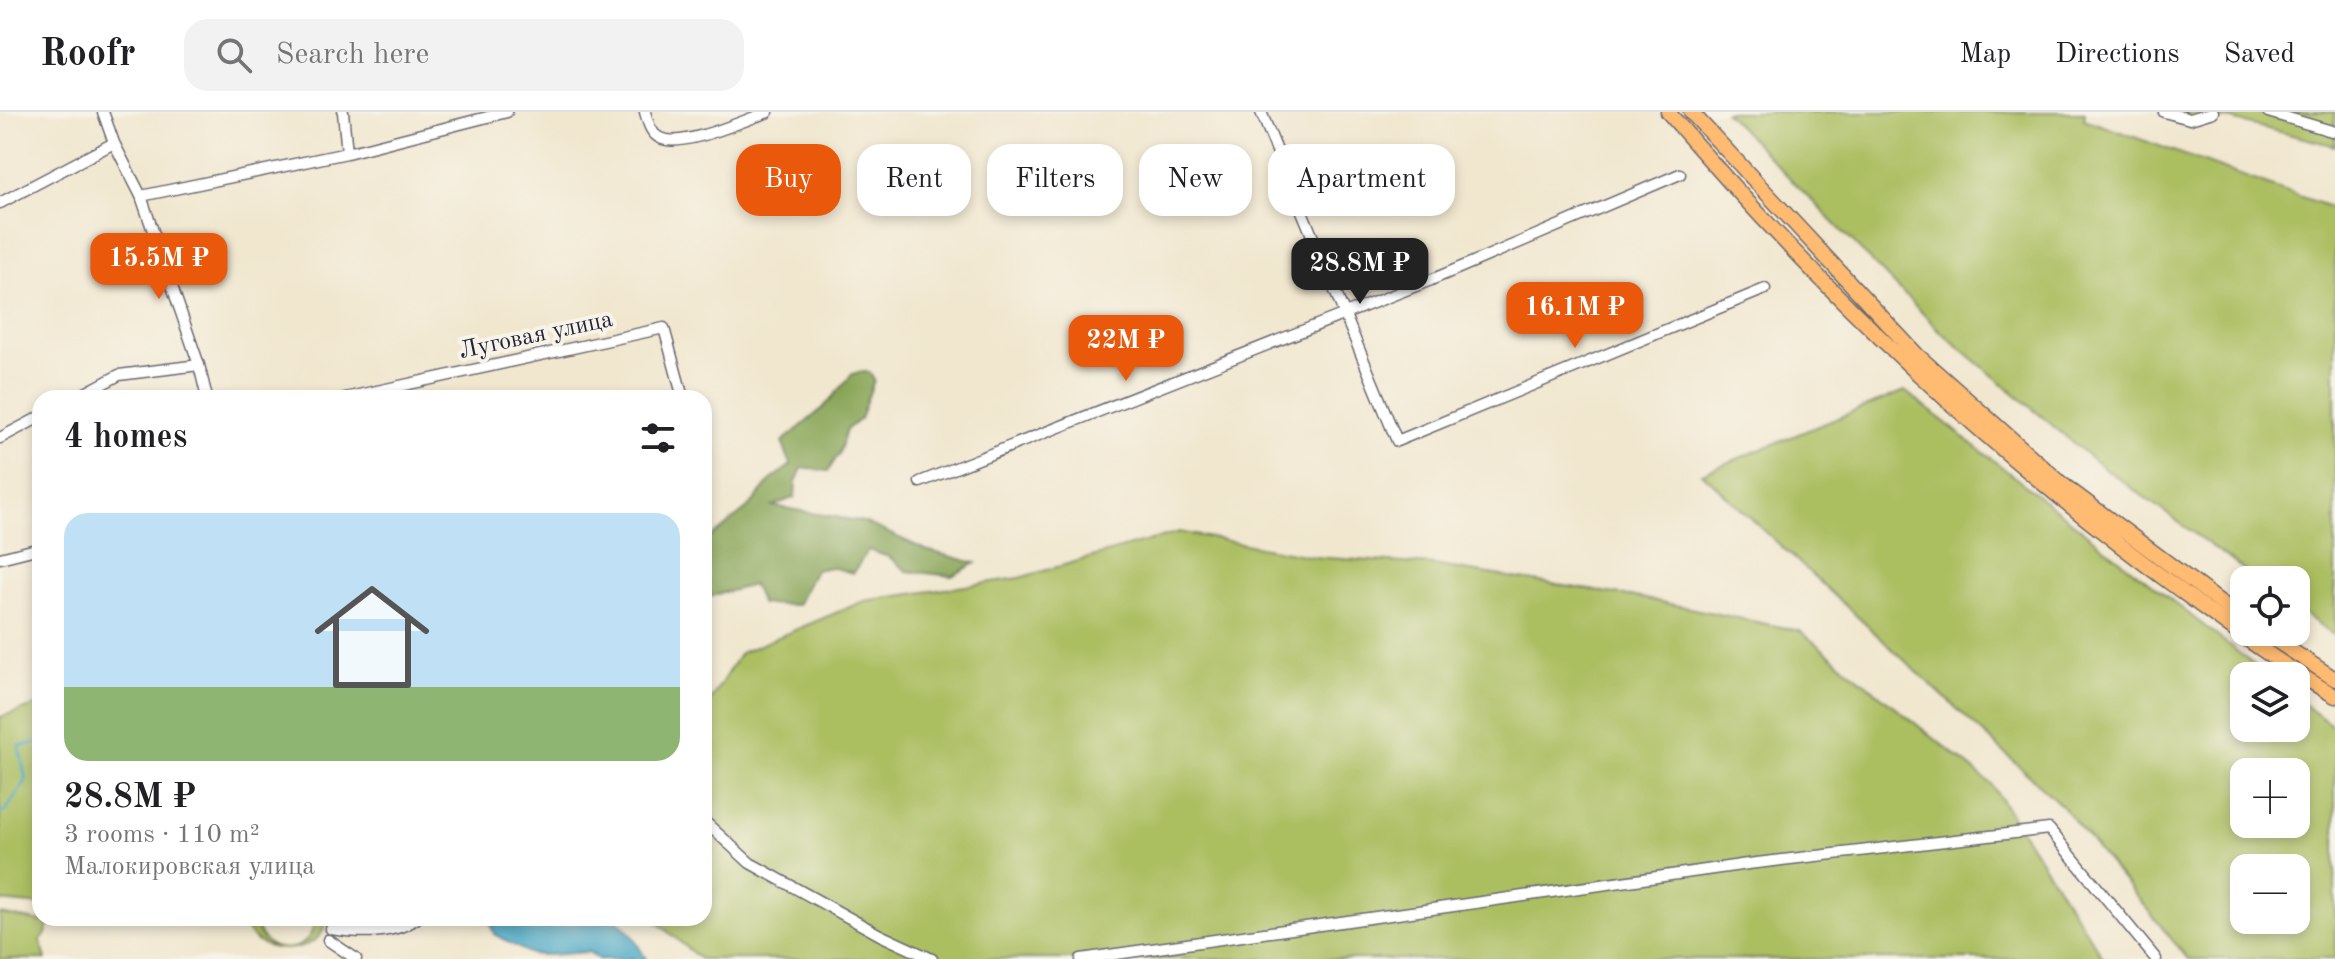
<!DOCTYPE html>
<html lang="en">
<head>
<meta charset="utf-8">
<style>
	:root { --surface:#fff; --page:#f2f2f2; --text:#202124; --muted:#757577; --line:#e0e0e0; --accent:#ea580c }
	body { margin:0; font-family:"Old Standard TT",serif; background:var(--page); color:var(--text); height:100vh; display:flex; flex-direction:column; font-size:30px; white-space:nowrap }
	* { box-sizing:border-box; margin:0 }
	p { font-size:26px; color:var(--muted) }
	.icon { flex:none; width:44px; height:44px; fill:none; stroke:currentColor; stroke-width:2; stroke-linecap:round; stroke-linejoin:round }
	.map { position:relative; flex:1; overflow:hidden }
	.details { position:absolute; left:32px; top:278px; width:680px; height:536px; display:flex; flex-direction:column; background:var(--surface); border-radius:24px; box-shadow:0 4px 12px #0003 }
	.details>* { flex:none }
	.hud { position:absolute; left:736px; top:32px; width:760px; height:72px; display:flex; gap:16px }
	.fabs { position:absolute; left:2230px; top:454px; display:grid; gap:16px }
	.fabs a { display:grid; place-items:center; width:80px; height:80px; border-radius:16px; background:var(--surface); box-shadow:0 4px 12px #0003; font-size:40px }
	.price { position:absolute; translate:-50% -68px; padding:0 18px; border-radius:16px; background:var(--accent); color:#fff; font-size:26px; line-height:52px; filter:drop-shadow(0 2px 4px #0008) }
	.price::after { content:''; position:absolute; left:50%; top:48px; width:24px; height:18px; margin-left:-12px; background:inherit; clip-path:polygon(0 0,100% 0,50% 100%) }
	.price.active { background:#222; color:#fff }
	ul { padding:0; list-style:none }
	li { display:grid; align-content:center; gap:16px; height:424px; padding:0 32px }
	li span { display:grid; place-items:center; height:248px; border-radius:24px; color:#555 }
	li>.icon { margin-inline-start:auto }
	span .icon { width:144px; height:144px; fill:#fffc; stroke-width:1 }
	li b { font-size:34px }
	h2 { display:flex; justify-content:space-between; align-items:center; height:96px; padding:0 32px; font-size:34px }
	.pill { padding:0 28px; border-radius:24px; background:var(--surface); box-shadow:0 4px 12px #0003; font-size:28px; line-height:72px }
	.pill.active { background:var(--accent); color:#fff }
	header { display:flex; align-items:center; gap:48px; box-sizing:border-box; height:112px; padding:0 40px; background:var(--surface); border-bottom:2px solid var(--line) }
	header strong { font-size:38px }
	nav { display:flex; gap:44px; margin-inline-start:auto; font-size:28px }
	.search { width:560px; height:72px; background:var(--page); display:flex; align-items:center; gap:20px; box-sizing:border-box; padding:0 28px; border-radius:24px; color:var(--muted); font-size:30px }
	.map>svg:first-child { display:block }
</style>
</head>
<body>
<header>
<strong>Roofr</strong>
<div class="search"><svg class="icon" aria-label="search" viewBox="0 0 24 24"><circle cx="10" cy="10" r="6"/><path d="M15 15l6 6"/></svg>Search here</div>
<nav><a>Map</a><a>Directions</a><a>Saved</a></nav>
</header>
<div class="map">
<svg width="2335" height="847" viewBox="0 0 2335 847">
	<rect width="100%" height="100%" fill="#f7f3e8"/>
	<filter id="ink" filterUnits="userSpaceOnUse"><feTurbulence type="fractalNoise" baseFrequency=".0125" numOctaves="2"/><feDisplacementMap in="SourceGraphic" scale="16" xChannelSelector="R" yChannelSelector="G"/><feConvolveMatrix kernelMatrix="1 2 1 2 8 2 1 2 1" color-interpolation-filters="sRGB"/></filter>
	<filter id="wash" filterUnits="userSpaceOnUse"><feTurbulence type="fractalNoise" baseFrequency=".006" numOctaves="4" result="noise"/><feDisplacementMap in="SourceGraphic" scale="32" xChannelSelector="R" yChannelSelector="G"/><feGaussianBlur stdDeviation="1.8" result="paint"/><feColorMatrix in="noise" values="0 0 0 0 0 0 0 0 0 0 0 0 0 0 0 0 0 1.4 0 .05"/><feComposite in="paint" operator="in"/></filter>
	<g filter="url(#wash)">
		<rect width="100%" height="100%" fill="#f1e7cf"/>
		<path fill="#abbe61" stroke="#66704e" stroke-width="2" fill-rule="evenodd" d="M1725 0H2085L2084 7 2335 97V524L2296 496V468H2258L2096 350 1940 219Z
			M2161 0H2335V34L2228 7 2175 11Z
			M1905 279 2268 564H2244V616H2296V586L2335 616V847H2188L2062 694 1702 361ZM2296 660V712H2244V660ZM2296 756V808H2244V756Z
			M1179 420 1314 445 1433 453 1641 486 1800 519 1991 672 2104 847H700L652 806H704V591L710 589 740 541 864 489 1019 466Z
			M35 594H40V793L0 789V605Z
			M0 802 48 811 46 822 40 828 46 847H0Z
			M245 806H256C255 847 316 847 314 806H325C328 847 243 847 245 806Z"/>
		<path fill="#88a557" stroke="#556449" stroke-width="2" d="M862 259 870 261 874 268 860 307 846 318 839 342 828 359 802 356 796 370 795 385 773 394 864 410 926 438 976 451 952 464 907 459 889 445 868 438 853 461 831 455 815 458 797 493 761 492 753 473 704 486V431L749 395 770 369 791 353 782 330 823 296 852 262Z"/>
		<path fill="#44a6c4" stroke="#336480" stroke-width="2" d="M889 63 898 66 906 79 893 93 887 90Z
			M488 806H615L632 823 646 847H598L589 840C575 840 539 846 529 841 517 836 506 828 494 822Z"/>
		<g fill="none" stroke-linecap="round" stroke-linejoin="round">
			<path stroke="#44a6c4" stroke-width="3" d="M0 702 6 698 26 669 19 634 40 630"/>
		</g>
	</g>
	<g filter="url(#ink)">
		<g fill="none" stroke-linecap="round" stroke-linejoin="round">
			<g stroke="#6a676f" stroke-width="13">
				<path id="minor" d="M103 0 114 31
					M343 0 347 41
					M645 0C648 10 650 21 660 26 681 37 745 8 768 0
					M1261 0 1397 329 1765 177
					M2164 0 2190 7 2213 0
					M2268 0 2335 20
					M141 84 199 253 207 286
					M0 91 114 31 141 84 347 41 507 0
					M76 286 119 263 199 253
					M345 286 664 216 683 286
					M0 326 40 305
					M920 370 1431 168 1680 62
					M0 446 40 436
					M704 709 750 751 880 823 932 847
					M331 817C357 821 395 823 417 806
					M328 828 356 847
					M1081 847 1748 752 2049 717 2156 847"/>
			</g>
			<g stroke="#6a676f" stroke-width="17">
				<path id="major" d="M1668 0C1822 180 1989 339 2180 478 2230 515 2281 553 2335 584
					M1691 0 1917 243 2062 372 2244 508
					M2263 520 2335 567"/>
			</g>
			<use href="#minor" stroke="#fff" stroke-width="10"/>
			<use href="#major" stroke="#febb71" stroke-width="14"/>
		</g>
	</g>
	<g text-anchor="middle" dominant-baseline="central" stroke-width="8" stroke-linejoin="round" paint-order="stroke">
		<g font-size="24" fill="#22223b" stroke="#f7f3e8">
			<text transform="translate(536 224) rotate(-12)">Луговая улица</text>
		</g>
	</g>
</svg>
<div class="fabs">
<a><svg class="icon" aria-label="locate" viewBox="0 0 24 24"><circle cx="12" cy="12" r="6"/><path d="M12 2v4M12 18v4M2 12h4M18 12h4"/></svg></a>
<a><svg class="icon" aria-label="layers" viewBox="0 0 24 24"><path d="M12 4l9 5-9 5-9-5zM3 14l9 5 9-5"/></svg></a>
<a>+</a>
<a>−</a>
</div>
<b class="price" style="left:159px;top:189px">15.5M ₽</b>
<b class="price active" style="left:1360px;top:194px">28.8M ₽</b>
<b class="price" style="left:1575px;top:238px">16.1M ₽</b>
<b class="price" style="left:1126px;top:271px">22M ₽</b>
<div class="hud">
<a class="pill active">Buy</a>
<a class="pill">Rent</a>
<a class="pill">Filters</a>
<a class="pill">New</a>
<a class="pill">Apartment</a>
</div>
<section class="details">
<h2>4 homes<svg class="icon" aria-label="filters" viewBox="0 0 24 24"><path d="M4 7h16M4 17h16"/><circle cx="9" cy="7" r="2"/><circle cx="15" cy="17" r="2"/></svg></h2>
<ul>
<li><span style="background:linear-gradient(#bfe0f5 70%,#8fb573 0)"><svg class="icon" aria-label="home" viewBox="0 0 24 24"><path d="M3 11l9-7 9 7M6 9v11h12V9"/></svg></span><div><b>28.8M ₽</b><p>3 rooms · 110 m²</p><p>Малокировская улица</p></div></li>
</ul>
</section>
</div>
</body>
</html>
